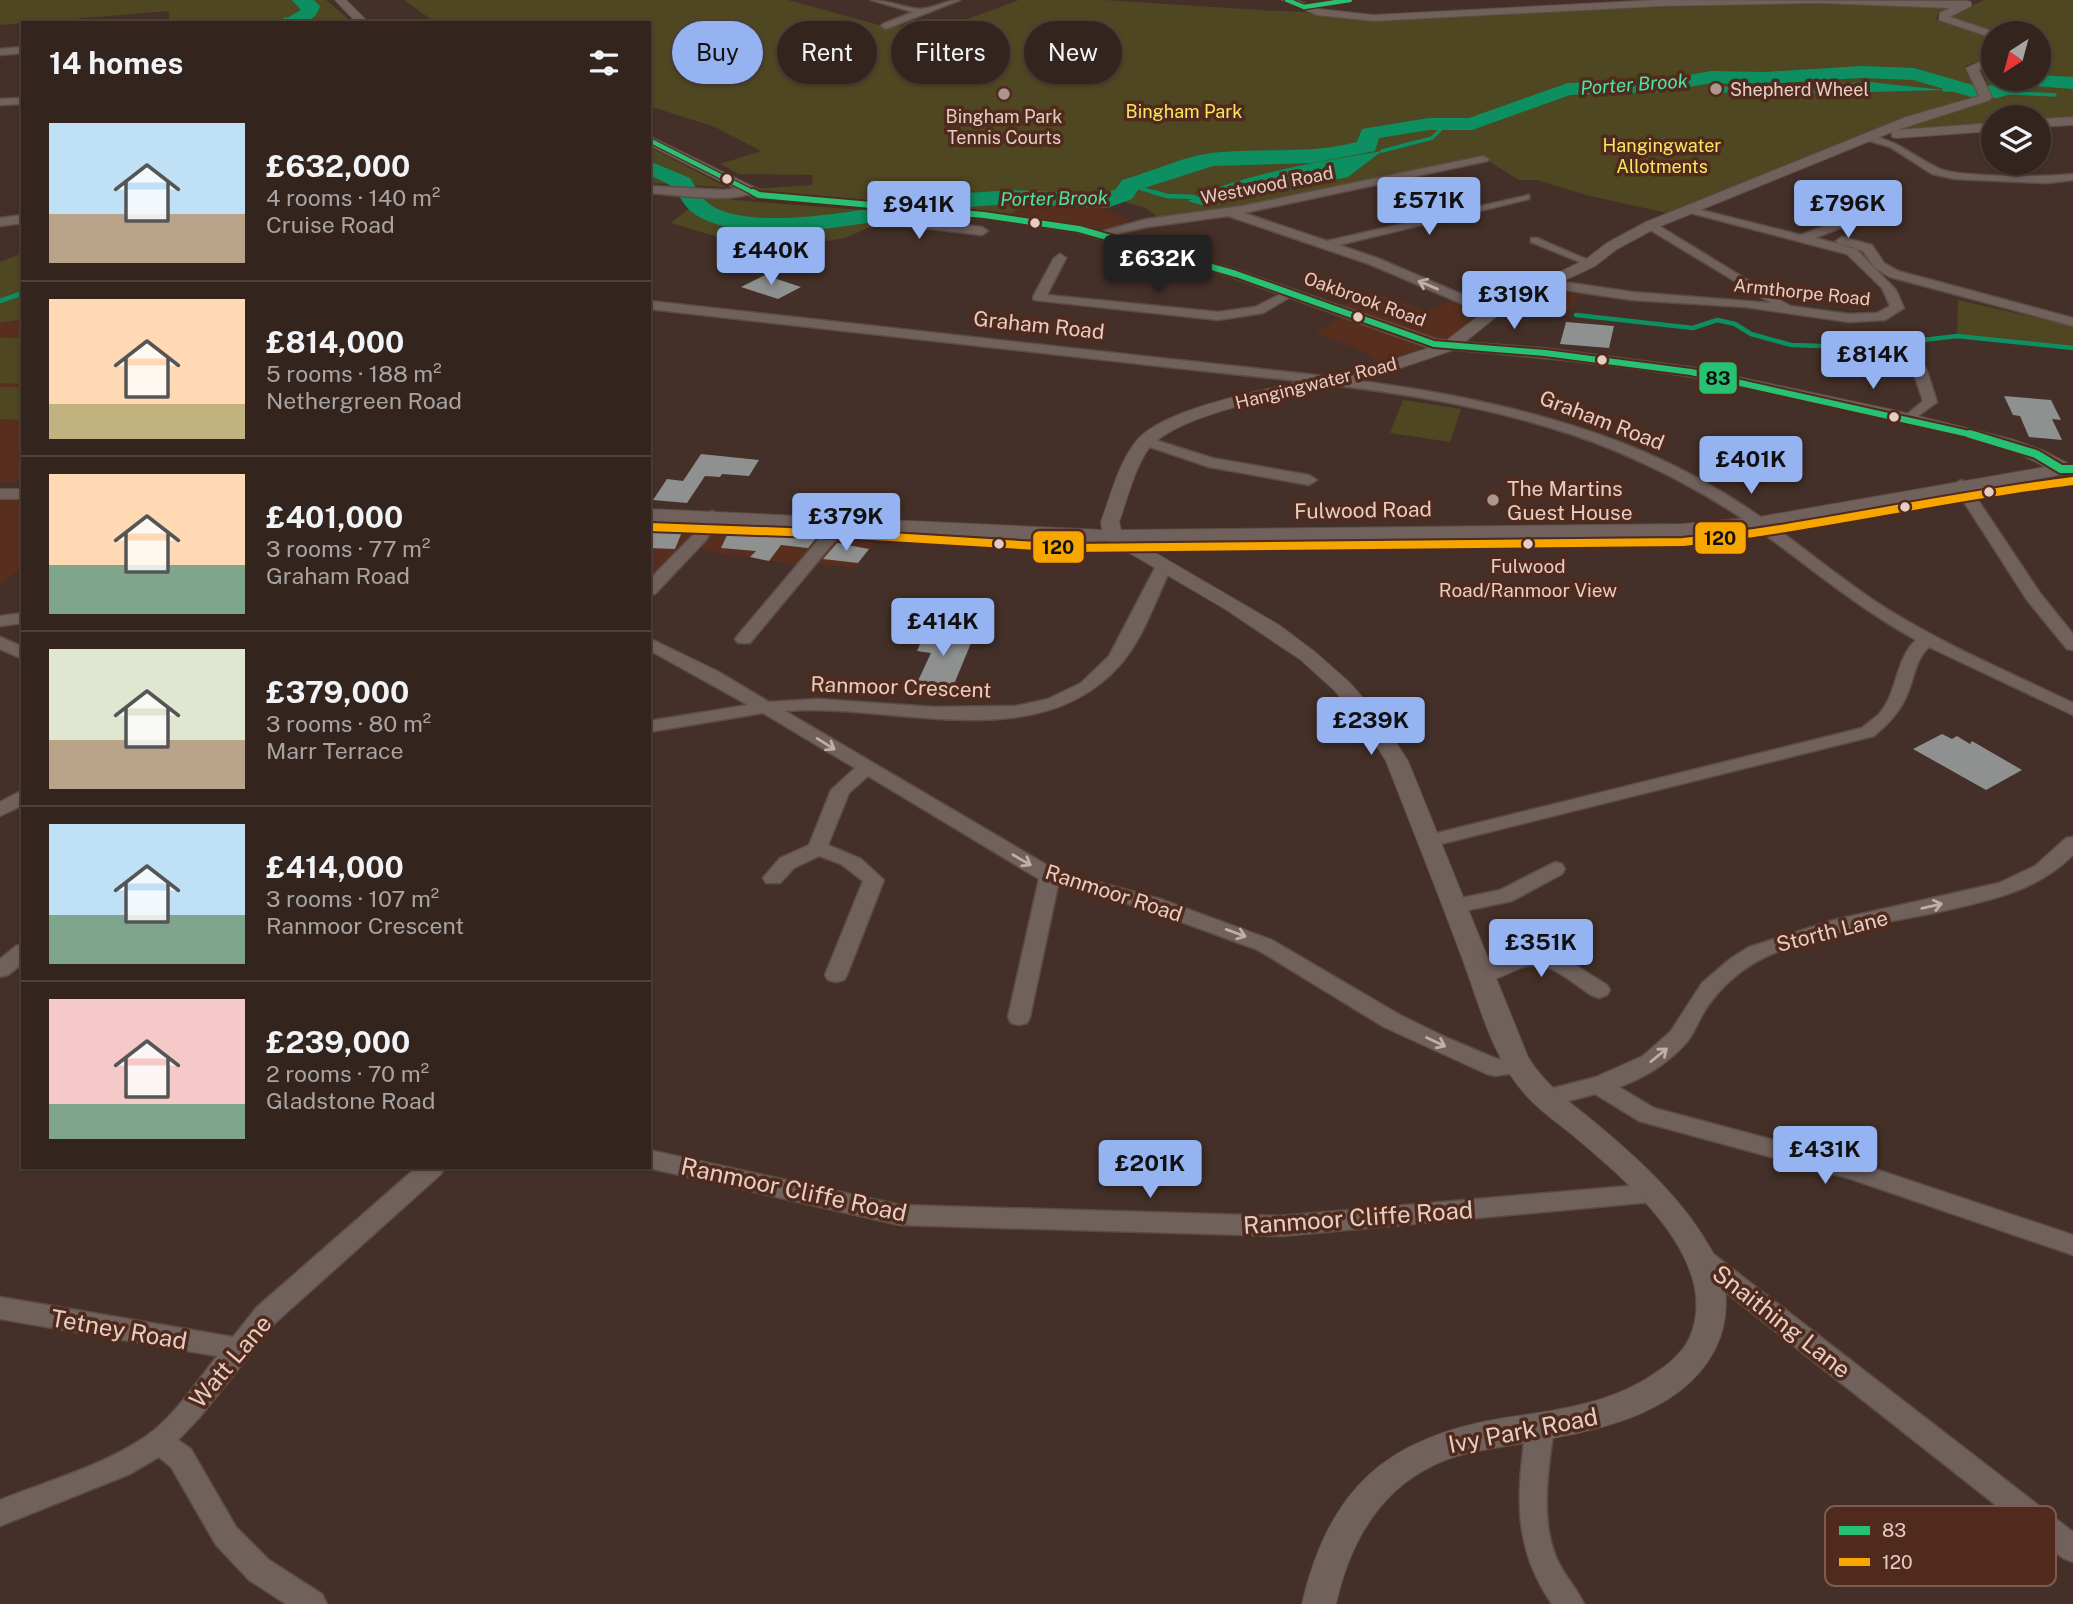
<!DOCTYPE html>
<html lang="en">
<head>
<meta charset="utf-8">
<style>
	:root { --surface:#33241e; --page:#3e302b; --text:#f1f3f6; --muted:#a9a4a4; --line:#4e413c; --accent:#95b2f1 }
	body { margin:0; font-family:"Public Sans",sans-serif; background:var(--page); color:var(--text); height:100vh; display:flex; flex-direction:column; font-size:26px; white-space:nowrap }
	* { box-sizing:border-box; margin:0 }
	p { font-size:23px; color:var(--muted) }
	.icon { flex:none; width:38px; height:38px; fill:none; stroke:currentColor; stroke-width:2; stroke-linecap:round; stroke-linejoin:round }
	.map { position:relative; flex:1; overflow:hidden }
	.panel { position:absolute; left:21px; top:21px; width:630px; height:1148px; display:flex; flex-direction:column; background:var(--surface); border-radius:0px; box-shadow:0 2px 5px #0004,0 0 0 2px var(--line) }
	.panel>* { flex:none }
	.top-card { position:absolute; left:672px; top:21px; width:665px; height:63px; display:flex; gap:14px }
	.needle { width:46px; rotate:216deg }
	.controls { position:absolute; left:1981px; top:21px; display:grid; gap:14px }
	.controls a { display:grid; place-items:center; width:70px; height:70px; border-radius:50%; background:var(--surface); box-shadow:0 2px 5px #0004,0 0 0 2px var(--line); font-size:35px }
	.price { position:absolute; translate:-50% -60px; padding:0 16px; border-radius:7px; background:var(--accent); color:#111; font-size:23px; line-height:46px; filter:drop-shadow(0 2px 4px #0008) }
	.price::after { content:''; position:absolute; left:50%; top:42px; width:21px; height:16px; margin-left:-10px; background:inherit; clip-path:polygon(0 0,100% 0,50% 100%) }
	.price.selected { background:#222; color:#fff }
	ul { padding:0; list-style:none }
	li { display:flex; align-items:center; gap:21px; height:175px; padding:0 28px }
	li+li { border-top:2px solid var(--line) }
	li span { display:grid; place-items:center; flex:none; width:196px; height:140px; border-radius:0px; color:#555 }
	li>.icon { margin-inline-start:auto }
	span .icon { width:84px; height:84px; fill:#fffc; stroke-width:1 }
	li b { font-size:30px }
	h2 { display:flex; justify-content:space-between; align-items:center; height:84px; padding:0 28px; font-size:30px }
	.tag { padding:0 24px; border-radius:32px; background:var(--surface); box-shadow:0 2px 5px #0004,0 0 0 2px var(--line); font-size:24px; line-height:63px }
	.tag.selected { background:var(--accent); color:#111 }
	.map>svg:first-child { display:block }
</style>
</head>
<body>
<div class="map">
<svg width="2073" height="1604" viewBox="0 0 2073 1604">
	<rect width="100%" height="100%" fill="#443028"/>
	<path fill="#582f1f" d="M1031 203 1097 206 1130 221 1112 227 1095 228 1008 215Z
		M1550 290 1580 295 1568 313 1523 305Z
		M1371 292 1428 311 1452 300 1483 314 1444 341 1381 362 1353 347 1315 332 1350 313 1340 308Z
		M23 319V482H0V323Z
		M23 496V567L0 585V497Z
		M649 517 702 518 885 533 853 568 834 565H800L717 553 696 546 666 573 649 569Z"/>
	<path fill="#4f4722" d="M0 0H326L353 23H169V11L0 25Z
		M404 0H788L879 25 933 27 968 19 1019 0H1104L1277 11C1306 10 1334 17 1363 20 1560 10 1758 1 1956 5L1938 14 1936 19 1993 37V56L1965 66 1976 91 1975 98 1906 116 1667 213 1586 195 1537 180H1519L1479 155 1314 192 1161 220 1146 208 1124 202 1097 206 1031 203 1008 215 769 196 750 189 812 185 813 175 739 174 720 164 761 151 715 127 649 106V23H436Z
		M1984 0H2073V118L2039 121V117H1993V124L1894 131 1992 100V92L1981 70 1983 66 1993 62V79H2039V33H1994L1948 17Z
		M649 147 726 187 649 183Z
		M682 196 902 213 845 238 815 243 718 237 671 223 691 207Z
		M23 253V319L0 323V262Z
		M1958 300 2073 326V348L1957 336Z
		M0 338H23V384L0 383Z
		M0 387H23V420L0 419Z
		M1403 400 1461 409 1450 442 1390 433Z"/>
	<path fill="#0d8f61" d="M1869 82 1944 90 1761 95 1743 88Z
		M1382 151 1348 177 1224 203 1201 205 1188 201C1233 175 1329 160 1382 151Z"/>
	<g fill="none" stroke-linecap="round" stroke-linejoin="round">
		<path stroke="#0d8f61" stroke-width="3.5" d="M285 19 293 22
			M1954 85 2001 90
			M1944 90H1965
			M1997 92 2055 95
			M1382 151 1432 138 1445 125
			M1130 185 1159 194"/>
		<path stroke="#0d8f61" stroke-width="4.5" d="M1153 192 1167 196 1194 197
			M0 301 23 293
			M1576 315 1693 328 1717 320 1735 324 1751 334 1791 345 1884 348 1906 342 1957 336 2073 348"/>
		<path fill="#0d8f61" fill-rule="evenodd" d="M1744 86 1750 89 1748 91 1722 93 1716 90 1722 87Z"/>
		<path fill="#0d8f61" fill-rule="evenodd" d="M292 0H314L320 6C315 24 300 23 284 23L287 18 301 10Z
			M1862 66 1914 68 1976 86 2001 85 2000 79H2039V75L2073 77V89L2021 85 2019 92 1997 98H1975L1913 80 1862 78 1765 84 1711 83 1662 92 1570 95 1472 130H1429L1379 138 1375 151 1312 163 1213 166 1138 190 1132 199 1107 208 1013 204 937 209 929 207 926 202 929 197 937 195 1013 190 1104 194 1116 189 1122 180C1155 171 1187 154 1222 152 1267 148 1312 154 1357 142L1362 129 1429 118H1469L1568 83 1662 80 1711 71 1765 72Z
			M649 161 690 178C697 188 700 198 712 206 753 230 847 212 893 205L901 207 904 212 901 217 893 219C840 227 744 245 696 215 684 208 680 195 673 188 667 182 657 179 649 175Z"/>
	</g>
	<path fill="#8f9090" d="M765 275 801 287 778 299 741 287Z
		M1566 322 1614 326 1609 348 1560 344Z
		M2004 396 2051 400 2061 420 2052 419 2062 440 2029 437 2020 416 2013 415Z
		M701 454 759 460 749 476 722 474 720 477 705 476 687 503 653 500 667 479 683 481Z
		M773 528 823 530 808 548 781 545 769 561 750 557 756 551 721 548 728 533H773Z
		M649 532H682L675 549 649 548Z
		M837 543 869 549 858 563 823 559Z
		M926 630 974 636 952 689 916 685 931 653 917 651Z
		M1942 734 1952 739 1957 736 1970 744 1972 741 2022 770 1986 790 1913 749Z"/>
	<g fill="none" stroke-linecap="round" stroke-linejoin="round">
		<g stroke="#5d4c45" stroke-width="3">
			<path id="pedestrian" d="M1531 238H1537L1595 263 1587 265 1531 242Z"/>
		</g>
		<g stroke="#5d4c45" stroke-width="3">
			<path id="minor" d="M871 0C888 0 906 9 921 9 934 8 946 0 960 0L886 29 881 26 883 24 913 12Z
				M23 47V53L0 55V49Z
				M23 98V104L0 105V99Z
				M1870 135C1902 143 1911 155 1938 168 1958 178 2048 177 2073 174V180L2048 183 1955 179 1932 174 1890 147 1866 140V136Z
				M1483 156 1489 159 1487 161 1244 213 1327 241 1529 195V199L1339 245 1377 258 1496 309 1498 312 1491 316 1369 264 1228 216 1147 227 1098 238 1092 234 1147 219 1242 206Z
				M649 186 723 190 748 187 754 191C735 205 674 194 649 193Z
				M914 203 920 207 914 220 982 227 988 231 982 235 906 226 901 219 910 204Z
				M1878 206 1888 209 1815 238 1855 248 1896 290 1904 308 1885 320 1849 322 1745 307 1632 300 1544 287 1538 283 1544 279 1632 292 1771 303 1647 228 1645 225 1651 221 1790 306 1849 314 1877 313 1890 306 1882 288 1847 254 1683 211 1689 207 1801 235Z
				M23 215V223L0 226V218Z
				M1842 237 1872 245 1884 263 1898 271 2073 318V326L1890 277 1875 268 1863 251 1838 244 1836 241Z
				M1060 254 1066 258 1047 295 1218 312 1255 307 1291 289 1297 293 1263 313 1218 320 1034 300 1033 297 1054 258Z
				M649 301C822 320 996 340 1169 359 1321 376 1478 387 1622 443 1671 462 1719 488 1762 518 1803 547 1842 580 1884 607 1944 645 2009 672 2073 703V715L1929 647C1915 659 1914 681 1906 697 1898 714 1888 724 1874 736L1429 847 1422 846 1419 841 1422 836 1429 835 1862 728C1867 723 1874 719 1879 714 1898 693 1895 659 1916 640 1854 606 1803 561 1746 521 1705 493 1661 470 1616 451 1477 394 1323 384 1176 368 1000 348 825 329 649 309Z
				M1909 348 1914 349 1927 371 1937 402 1910 422 1903 418 1923 401 1913 371 1902 352Z
				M1146 437 1212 458 1309 475 1317 480 1309 485 1209 467 1141 444 1139 441Z
				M1961 480 1966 482 2040 593 2073 634V650L2067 649 2027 600 1953 485Z
				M713 511 721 516 706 540 655 594 649 595V580L694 534 707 513Z
				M842 517 848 519 850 522 848 525 750 643H738L735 639 738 635 836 519Z
				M1164 561 1172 566C1156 598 1144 638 1120 665 1036 759 893 702 785 711L1057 871 1160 899 1272 940 1400 1015 1445 1037 1497 1059 1520 1057 1528 1059 1531 1065 1528 1071 1495 1076 1487 1074 1384 1027 1258 950 1146 909 1058 885 1030 1017 1027 1023 1019 1025 1011 1023 1008 1017 1039 879 868 776 849 793 828 845 861 859 884 880 847 975 844 980 836 982 828 980 825 975 863 881 841 864 819 856 794 868 780 883H766L763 878 780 858 809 845 831 790 855 768 763 713 649 732V721L748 705 649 650V638L719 672 769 702 818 699 934 707 1016 706 1048 699 1081 683 1109 656 1156 566Z
				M23 613V623L0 626V616Z
				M0 637 23 647V659L0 649Z
				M23 790V805L0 816V802Z
				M2073 837V855C2037 891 1991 900 1943 911 1886 923 1826 931 1772 954 1745 965 1719 987 1704 1012 1697 1023 1694 1035 1685 1044 1667 1064 1644 1078 1619 1087L1654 1108 1848 1160 2073 1235V1255L1848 1178 1639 1121 1595 1094 1546 1107 1538 1104 1535 1098 1538 1092 1596 1077 1643 1056 1671 1031 1702 983 1730 959 1749 947 1834 920 1999 883 2035 866 2066 838Z
				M1555 862 1562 864 1565 869 1562 874 1512 901 1454 913 1447 911 1444 906 1447 901 1500 890Z
				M23 944V963L8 975 0 977V959L16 946Z
				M1532 950 1561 956 1607 985 1610 990 1607 995 1599 998 1591 995C1577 986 1561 971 1544 966 1519 959 1498 987 1474 980L1471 975C1479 962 1517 953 1532 950Z
				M649 1150 900 1205 1281 1216 1652 1184 1661 1186 1664 1193 1661 1200 1652 1202 1281 1236 900 1225 649 1168 646 1167H649Z
				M417 1167H445L441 1174 275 1323 199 1418 178 1440 191 1449 236 1527 269 1560 322 1594 327 1604H286L249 1580 216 1545 171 1467 159 1457 130 1474 0 1526V1500C48 1481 102 1466 145 1437 173 1418 196 1383 217 1356L0 1319V1297L233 1337 257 1307Z
				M1703 1250 1712 1253 2073 1532V1562L2063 1558 1694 1267 1691 1260 1694 1253Z
				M1540 1416 1550 1420 1554 1428C1548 1470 1540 1517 1556 1557 1563 1574 1576 1587 1584 1604H1552C1512 1546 1517 1495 1526 1428L1530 1420Z"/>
		</g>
		<g stroke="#5d4c45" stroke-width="2">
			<path id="tertiary" d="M335 0H346L369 23H357Z
				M1282 0H1297L1319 9 1373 15 1656 0 1967 1 1971 2V6L1950 17 1998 33H1993V38L1939 20 1940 13 1950 8 1819 3 1662 6 1373 21 1317 15Z
				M1993 56V63L1979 70 1992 97 1990 100 1897 130 1993 123V131L1897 138 1892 137V132L1656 228 1617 249 1595 266 1508 307 1465 342 1545 348 1691 367 1893 410 2011 439 2042 450 2071 465V473L1759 529 1683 536 1135 541 1279 625 1315 652 1349 682 1379 716 1408 761 1528 1057C1546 1087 1573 1104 1599 1126 1642 1162 1685 1202 1712 1251 1727 1278 1730 1309 1720 1338 1692 1412 1599 1431 1530 1442 1498 1448 1461 1451 1432 1466 1377 1493 1349 1546 1336 1604H1302C1329 1488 1387 1437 1504 1418 1552 1411 1603 1405 1646 1379 1662 1369 1680 1357 1689 1339 1724 1262 1627 1181 1575 1137 1558 1123 1540 1111 1525 1094 1491 1056 1479 1002 1461 955 1437 890 1411 825 1386 761L1363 724 1334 690 1301 660 1225 609 1109 541 1070 542 842 528 649 521V509L1102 530 1101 522C1111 495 1119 461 1138 439 1174 400 1313 382 1367 367 1388 362 1409 354 1429 348L1231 277 1078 233 984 219 754 198 649 145V136L762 191 984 211 1079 225 1241 271 1436 339 1447 340 1498 301 1585 260 1607 243 1646 222 1906 117 1979 96 1966 68ZM1453 350C1532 357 1612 364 1690 377 1750 387 1808 402 1867 415 1921 426 1998 439 2045 467L1759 517 1683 524 1121 530 1119 522C1127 500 1137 459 1153 444 1194 406 1320 390 1376 375 1402 368 1427 359 1453 350Z
				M2073 117V125L2039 127V119Z
				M0 489H23V499H0Z"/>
		</g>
		<use href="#pedestrian" fill="#70615c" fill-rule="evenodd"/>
		<use href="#minor" fill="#70615c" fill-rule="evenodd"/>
		<use href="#tertiary" fill="#70615c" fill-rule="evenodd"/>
		<g stroke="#502a1c" stroke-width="7">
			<path id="bus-1-far2" d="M1287 0 1304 7 1350 0
				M649 140 756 194"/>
		</g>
		<g stroke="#502a1c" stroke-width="10">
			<path id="bus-1-far1" d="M753 192 759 195 984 215 1079 229 1236 274 1434 344 1545 353 1691 372 1978 436"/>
		</g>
		<g stroke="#502a1c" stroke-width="12">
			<path id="bus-1" d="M1970 434 2036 454 2061 469H2073"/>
		</g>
		<g stroke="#502a1c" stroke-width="12">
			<path id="bus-2" d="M649 527 841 534 1070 548 1683 542C1814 528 1942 497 2073 481"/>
		</g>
		<use href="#bus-1-far2" stroke="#26c172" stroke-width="4.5"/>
		<use href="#bus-1-far1" stroke="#26c172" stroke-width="6"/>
		<use href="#bus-1" stroke="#26c172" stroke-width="8"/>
		<use href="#bus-2" stroke="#f7a600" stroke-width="8"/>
	</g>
	<defs><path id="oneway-shaft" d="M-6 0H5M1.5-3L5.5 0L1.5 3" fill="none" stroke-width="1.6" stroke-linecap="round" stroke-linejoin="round" transform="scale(1.75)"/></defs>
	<g stroke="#c2ada5">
		<use href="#oneway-shaft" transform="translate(1428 285) rotate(-157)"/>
		<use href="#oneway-shaft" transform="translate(826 744) rotate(32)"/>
		<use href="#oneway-shaft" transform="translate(1022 860) rotate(30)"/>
		<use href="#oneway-shaft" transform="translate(1932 906) rotate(-13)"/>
		<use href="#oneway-shaft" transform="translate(1236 933) rotate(20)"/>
		<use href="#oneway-shaft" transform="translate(1436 1042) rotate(25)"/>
		<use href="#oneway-shaft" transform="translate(1659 1055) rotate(-39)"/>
	</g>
	<g fill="#ad968d" stroke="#502a1c" stroke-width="2.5">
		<circle cx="1716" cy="89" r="7"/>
		<circle cx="1004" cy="94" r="7"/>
		<circle cx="1493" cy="500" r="7"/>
	</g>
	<g fill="#e5cdc4" stroke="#502a1c" stroke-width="2.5">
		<circle cx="727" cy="179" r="6"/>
		<circle cx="1035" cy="223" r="6"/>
		<circle cx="1358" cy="317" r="6"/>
		<circle cx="1602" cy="360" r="6"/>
		<circle cx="1894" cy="417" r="6"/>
		<circle cx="1989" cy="492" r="6"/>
		<circle cx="1905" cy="507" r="6"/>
		<circle cx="999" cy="544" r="6"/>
		<circle cx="1528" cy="544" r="6"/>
	</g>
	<g text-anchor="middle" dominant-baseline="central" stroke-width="7" stroke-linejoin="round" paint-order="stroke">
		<g font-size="18" fill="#e5cdc4" stroke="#502a1c" text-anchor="start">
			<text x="1730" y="89">Shepherd Wheel</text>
			<text x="1004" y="116" text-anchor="middle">Bingham Park<tspan x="1004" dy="21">Tennis Courts</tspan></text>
		</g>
		<g font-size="18" fill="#fae75f" stroke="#502a1c">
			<text x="1184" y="111">Bingham Park</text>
			<text x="1662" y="145">Hangingwater<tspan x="1662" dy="21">Allotments</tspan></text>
		</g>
		<g font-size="18" fill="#e5cdc4" stroke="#502a1c">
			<text transform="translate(1267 185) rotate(-11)">Westwood Road</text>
			<text transform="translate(1802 292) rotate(6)">Armthorpe Road</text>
			<text transform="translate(1365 299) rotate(20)">Oakbrook Road</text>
			<text transform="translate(1316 383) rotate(-14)">Hangingwater Road</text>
		</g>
		<g font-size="19" font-style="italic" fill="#4ee3a4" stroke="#502a1c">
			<text transform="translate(1634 84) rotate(-4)">Porter Brook</text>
			<text transform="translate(1054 198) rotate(-1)">Porter Brook</text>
		</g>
		<g font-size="19" fill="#e5cdc4" stroke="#502a1c">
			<text x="1528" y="566">Fulwood<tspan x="1528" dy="24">Road/Ranmoor View</tspan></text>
		</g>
		<g font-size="21" fill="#e5cdc4" stroke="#502a1c">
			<text transform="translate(1039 325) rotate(6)">Graham Road</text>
			<text transform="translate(1602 420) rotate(21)">Graham Road</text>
			<text transform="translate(1363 510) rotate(-1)">Fulwood Road</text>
			<text transform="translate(901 687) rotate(2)">Ranmoor Crescent</text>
			<text transform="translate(1114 893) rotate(18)">Ranmoor Road</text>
			<text transform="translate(1832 931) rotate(-14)">Storth Lane</text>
		</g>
		<g font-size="21" fill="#e5cdc4" stroke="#502a1c" text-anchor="start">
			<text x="1507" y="488">The Martins<tspan x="1507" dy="24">Guest House</tspan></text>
		</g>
		<g font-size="24" fill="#e5cdc4" stroke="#502a1c">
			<text transform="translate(794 1189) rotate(12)">Ranmoor Cliffe Road</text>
			<text transform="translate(1358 1217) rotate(-4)">Ranmoor Cliffe Road</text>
			<text transform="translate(1782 1321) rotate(38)">Snaithing Lane</text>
			<text transform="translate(119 1329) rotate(10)">Tetney Road</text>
			<text transform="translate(230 1361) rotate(-50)">Watt Lane</text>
			<text transform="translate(1523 1430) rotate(-11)">Ivy Park Road</text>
		</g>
	</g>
	<rect x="1825" y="1506" width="231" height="80" rx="10" fill="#502a1c" stroke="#7d5b4e" stroke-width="2"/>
	<rect x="1839" y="1526" width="31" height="9" fill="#26c172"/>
	<rect x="1839" y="1558" width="31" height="8" fill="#f7a600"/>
	<g font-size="19" fill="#e5cdc4">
		<text x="1882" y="1537">83</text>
		<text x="1882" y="1569">120</text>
	</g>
	<g stroke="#502a1c" stroke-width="2.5">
		<rect x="1698" y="361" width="40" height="34" rx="7" fill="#26c172"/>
		<rect x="1694" y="521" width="53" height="34" rx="7" fill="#f7a600"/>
		<rect x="1032" y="530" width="53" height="34" rx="7" fill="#f7a600"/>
	</g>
	<g font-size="19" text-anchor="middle" font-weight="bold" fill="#111">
		<text x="1718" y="385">83</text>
		<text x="1720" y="545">120</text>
		<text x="1058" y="554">120</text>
	</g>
</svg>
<div class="controls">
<a><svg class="needle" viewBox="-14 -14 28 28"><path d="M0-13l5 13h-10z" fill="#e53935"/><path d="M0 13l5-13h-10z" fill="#a9a4a4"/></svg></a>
<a><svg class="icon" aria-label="layers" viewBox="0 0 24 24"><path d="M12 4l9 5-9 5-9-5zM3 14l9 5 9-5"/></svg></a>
</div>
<b class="price" style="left:1429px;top:237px">£571K</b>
<b class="price" style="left:1848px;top:240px">£796K</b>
<b class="price" style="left:919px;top:241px">£941K</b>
<b class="price" style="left:771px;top:287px">£440K</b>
<b class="price selected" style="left:1158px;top:295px">£632K</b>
<b class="price" style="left:1514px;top:331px">£319K</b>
<b class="price" style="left:1873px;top:391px">£814K</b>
<b class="price" style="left:1751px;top:496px">£401K</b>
<b class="price" style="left:846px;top:553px">£379K</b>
<b class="price" style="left:943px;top:658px">£414K</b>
<b class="price" style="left:1371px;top:757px">£239K</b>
<b class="price" style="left:1541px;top:979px">£351K</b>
<b class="price" style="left:1825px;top:1186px">£431K</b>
<b class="price" style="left:1150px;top:1200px">£201K</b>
<div class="top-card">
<a class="tag selected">Buy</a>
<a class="tag">Rent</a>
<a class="tag">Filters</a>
<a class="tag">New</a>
</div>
<section class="panel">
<h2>14 homes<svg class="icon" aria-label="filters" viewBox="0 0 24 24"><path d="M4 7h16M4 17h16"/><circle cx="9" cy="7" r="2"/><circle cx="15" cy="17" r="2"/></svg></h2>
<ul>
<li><span style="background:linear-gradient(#bfe0f5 65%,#b9a48a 0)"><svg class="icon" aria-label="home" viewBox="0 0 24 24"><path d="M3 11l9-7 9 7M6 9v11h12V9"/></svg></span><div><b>£632,000</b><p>4 rooms · 140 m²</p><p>Cruise Road</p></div></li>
<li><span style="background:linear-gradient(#ffd9b3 75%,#c2b280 0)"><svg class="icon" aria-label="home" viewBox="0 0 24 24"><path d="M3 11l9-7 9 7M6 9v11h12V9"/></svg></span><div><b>£814,000</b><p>5 rooms · 188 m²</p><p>Nethergreen Road</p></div></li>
<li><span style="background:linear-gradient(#ffd9b3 65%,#7fa58c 0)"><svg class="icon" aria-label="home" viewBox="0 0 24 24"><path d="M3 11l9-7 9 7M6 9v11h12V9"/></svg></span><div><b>£401,000</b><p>3 rooms · 77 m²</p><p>Graham Road</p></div></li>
<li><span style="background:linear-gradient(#dfe7d0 65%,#b9a48a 0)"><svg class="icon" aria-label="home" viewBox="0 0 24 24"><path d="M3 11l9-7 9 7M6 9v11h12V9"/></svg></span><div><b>£379,000</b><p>3 rooms · 80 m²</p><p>Marr Terrace</p></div></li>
<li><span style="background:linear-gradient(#bfe0f5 65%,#7fa58c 0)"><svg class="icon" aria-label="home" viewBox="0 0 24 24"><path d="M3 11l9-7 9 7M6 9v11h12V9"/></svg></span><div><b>£414,000</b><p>3 rooms · 107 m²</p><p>Ranmoor Crescent</p></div></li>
<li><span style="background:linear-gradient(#f6c9c9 75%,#7fa58c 0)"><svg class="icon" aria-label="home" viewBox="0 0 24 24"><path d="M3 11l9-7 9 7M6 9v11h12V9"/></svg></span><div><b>£239,000</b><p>2 rooms · 70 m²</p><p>Gladstone Road</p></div></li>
</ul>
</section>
</div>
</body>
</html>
